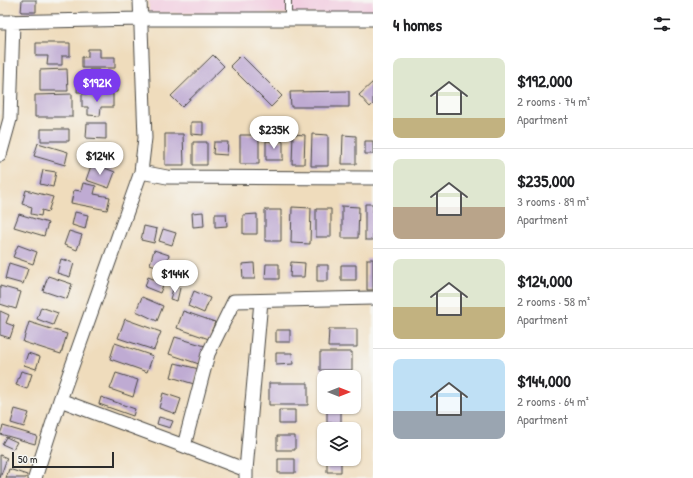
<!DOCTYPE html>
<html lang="en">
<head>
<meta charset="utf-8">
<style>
	:root { --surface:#fff; --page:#f6f6f6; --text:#202124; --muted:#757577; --line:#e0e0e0; --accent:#7c3aed }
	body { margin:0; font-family:"Patrick Hand",sans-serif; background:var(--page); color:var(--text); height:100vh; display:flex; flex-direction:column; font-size:15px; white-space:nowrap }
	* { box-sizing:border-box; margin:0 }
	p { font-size:13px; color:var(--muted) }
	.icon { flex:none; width:22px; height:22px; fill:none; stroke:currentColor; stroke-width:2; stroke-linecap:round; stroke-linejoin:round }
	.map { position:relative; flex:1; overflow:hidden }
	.drawer { display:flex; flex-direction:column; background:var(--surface); width:320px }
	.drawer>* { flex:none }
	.needle { width:26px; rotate:90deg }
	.tools { position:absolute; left:317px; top:370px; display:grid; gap:8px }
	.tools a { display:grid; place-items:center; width:44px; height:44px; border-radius:8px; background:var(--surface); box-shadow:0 1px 3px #0004; font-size:20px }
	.scale { position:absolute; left:12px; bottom:10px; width:102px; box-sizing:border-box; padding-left:4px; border:2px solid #2b2b2b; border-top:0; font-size:11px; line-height:14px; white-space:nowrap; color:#2b2b2b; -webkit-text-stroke:3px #f6f6f2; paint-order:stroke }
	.price { position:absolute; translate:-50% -34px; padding:0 9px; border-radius:14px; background:#fff; color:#222; font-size:13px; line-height:26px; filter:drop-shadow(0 1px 2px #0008) }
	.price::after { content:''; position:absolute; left:50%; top:24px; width:12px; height:9px; margin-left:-6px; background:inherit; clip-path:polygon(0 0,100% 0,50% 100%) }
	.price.selected { background:var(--accent); color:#fff }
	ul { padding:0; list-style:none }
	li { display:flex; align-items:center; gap:12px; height:100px; padding:0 20px }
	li+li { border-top:1px solid var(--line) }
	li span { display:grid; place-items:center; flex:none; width:112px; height:80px; border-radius:8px; color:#555 }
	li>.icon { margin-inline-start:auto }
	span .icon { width:48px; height:48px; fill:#fffc; stroke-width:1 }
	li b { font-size:17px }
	h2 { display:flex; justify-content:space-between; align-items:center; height:48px; padding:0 20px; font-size:17px }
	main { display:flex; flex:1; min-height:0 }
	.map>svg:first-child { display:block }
</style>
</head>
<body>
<main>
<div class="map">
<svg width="373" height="478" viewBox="0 0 373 478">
	<rect width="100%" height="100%" fill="#f6f6f2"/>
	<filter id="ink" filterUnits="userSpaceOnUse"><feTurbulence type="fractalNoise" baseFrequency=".025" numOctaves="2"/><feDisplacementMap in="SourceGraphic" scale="8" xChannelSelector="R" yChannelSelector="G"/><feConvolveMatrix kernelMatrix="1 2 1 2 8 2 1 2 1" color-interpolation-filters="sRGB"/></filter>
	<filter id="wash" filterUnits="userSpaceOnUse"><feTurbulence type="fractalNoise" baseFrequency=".012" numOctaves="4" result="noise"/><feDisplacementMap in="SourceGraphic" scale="16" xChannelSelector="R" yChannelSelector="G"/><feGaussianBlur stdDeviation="0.9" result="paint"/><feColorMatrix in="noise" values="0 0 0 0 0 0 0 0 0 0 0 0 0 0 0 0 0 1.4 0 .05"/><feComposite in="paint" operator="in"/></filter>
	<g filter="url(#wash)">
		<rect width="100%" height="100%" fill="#efdcbc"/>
		<path fill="#f2cfe1" d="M149 0H373V14L149 13Z"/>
		<g id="blocks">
			<path fill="#bfabd3" d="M22 0H36V12H21Z
				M36 43H70V56H62V65H47L48 56H36Z
				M88 49H100V57H115V68H82V57H88Z
				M213 55 224 66 182 107 171 96Z
				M241 55 282 96 271 107 230 66Z
				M67 69 68 91H40V70Z
				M89 70H99V79H118L117 92H77L78 79H89Z
				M373 82V104L370 107 359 95Z
				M349 91V107H291L290 92Z
				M72 94V117H35V95Z
				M82 94H113V107H101L100 116 88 115V107H82Z
				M191 122H203V135L191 134Z
				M87 123H106V139L86 138Z
				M41 129H69V141H41Z
				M165 134H183L184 165H165Z
				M293 134 305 135 304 164H292Z
				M312 134 328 135V166H311Z
				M240 135H259V164H240Z
				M343 135 356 136V164H342Z
				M266 141H283V160H266Z
				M365 141H373V154H365Z
				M193 142H207V165H193Z
				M214 142H228L227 155 213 154Z
				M38 143 68 152 65 165 34 156Z
				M92 163 115 172 109 188 86 180Z
				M43 170 56 172 53 187 40 184Z
				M83 183 96 186 94 194 110 197 107 210 71 203 74 190 81 191Z
				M26 190 53 197 48 212 42 210 41 216 31 214 32 207 22 204Z
				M365 204H373V240H365Z
				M342 206 359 207 358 238H342Z
				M292 207 311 208 310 244 291 243Z
				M316 209H331V237H316Z
				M265 210H281V241H265Z
				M75 212 88 215 85 229 72 225Z
				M203 212 204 226 193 227 192 213Z
				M19 214 48 223 44 236 14 227Z
				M215 214H226L227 226 215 227Z
				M257 214V234H243V215Z
				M144 226 157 229 154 243 141 240Z
				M163 229 176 233 172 245 159 241Z
				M69 231 82 235 77 250 64 245Z
				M18 245 37 252 33 264 13 257Z
				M154 250 169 255 164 269 150 264Z
				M61 259 74 263 70 277 57 273Z
				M367 259H373V290H367Z
				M291 262 305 263 304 277H290Z
				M9 263 28 269 23 284 5 279Z
				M254 263 255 279H243L242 264Z
				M266 264H279V279H265Z
				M317 265H328V281H317Z
				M341 265H356V280H341Z
				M48 276 72 284 67 299 43 291Z
				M148 277 164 283 160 293 145 287Z
				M0 286 21 292 16 309 0 304Z
				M174 286 180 288 177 301 170 299Z
				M194 291 210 298 204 313 188 306Z
				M142 297 163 306 157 321 136 311Z
				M41 307 58 313 53 325 37 319Z
				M0 311 9 315 6 323 14 326 10 338 0 335Z
				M183 311 215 322 209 339 177 328Z
				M125 319 161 332 154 350 118 338Z
				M29 322 67 334 61 354 23 342Z
				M329 329H357V347H328Z
				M276 330H290V342H276Z
				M175 337 205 346 199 364 169 354Z
				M115 343 153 356 147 372 110 359Z
				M320 352H352V370H320Z
				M28 353 40 357 36 369 24 365Z
				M276 353H292L293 364 276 365Z
				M175 363 199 369 194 384 171 377Z
				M21 371 32 374 27 389 16 385Z
				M116 373 138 380 133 397 110 389Z
				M269 383H308V405H269Z
				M163 393 181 399 176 414 159 408Z
				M101 397 135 409 133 416 99 404Z
				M15 409 29 413 24 427 11 423Z
				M327 409H341V423H327Z
				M279 410H295V424H279Z
				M159 417 173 421 170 428 157 424Z
				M3 426 37 436 35 444 0 434Z
				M277 436H295V450H277Z
				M6 437 17 442 13 449 2 444Z
				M0 455 7 458 0 478Z
				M278 459H295V473H278Z
				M327 459H341V472H327Z
				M9 469 27 475 26 478H6Z"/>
		</g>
	</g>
	<g filter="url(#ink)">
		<use href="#blocks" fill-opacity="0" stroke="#484641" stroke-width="1"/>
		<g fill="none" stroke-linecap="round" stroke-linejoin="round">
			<g stroke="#484641" stroke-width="8">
				<path id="service" d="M288 19V0"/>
			</g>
			<g stroke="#484641" stroke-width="15">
				<path id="minor" d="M0 22 140 19H373
					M0 155 10 119 13 21
					M141 172 167 177 373 178
					M60 400 184 446
					M246 470 261 301
					M35 478 60 400 141 172 145 138 140 0
					M246 478V470L184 446 208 354 234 301 373 298"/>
			</g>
			<use href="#service" stroke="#fff" stroke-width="6"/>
			<use href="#minor" stroke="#fff" stroke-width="13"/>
		</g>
	</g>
</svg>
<div class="tools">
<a><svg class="needle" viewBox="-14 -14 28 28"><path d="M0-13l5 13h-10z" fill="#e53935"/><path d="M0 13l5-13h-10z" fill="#757577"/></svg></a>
<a><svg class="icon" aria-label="layers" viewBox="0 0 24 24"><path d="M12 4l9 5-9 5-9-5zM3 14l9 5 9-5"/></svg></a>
</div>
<div class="scale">50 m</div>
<b class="price selected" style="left:97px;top:103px">$192K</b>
<b class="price" style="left:274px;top:150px">$235K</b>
<b class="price" style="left:100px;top:176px">$124K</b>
<b class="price" style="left:175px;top:294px">$144K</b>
</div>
<section class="drawer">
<h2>4 homes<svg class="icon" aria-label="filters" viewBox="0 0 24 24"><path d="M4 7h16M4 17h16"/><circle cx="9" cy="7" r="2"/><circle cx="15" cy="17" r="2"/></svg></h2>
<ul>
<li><span style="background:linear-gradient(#dfe7d0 75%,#c2b280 0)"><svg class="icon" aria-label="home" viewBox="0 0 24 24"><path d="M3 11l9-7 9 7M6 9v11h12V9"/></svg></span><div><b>$192,000</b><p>2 rooms · 74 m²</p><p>Apartment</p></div></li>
<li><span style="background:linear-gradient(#dfe7d0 60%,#b9a48a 0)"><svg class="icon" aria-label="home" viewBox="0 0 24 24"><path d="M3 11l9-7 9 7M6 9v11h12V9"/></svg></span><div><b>$235,000</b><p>3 rooms · 89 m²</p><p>Apartment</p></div></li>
<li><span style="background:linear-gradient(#dfe7d0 60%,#c2b280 0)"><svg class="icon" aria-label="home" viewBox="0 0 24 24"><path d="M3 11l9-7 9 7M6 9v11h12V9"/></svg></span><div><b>$124,000</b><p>2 rooms · 58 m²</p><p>Apartment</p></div></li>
<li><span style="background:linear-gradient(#bfe0f5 65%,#9aa5b1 0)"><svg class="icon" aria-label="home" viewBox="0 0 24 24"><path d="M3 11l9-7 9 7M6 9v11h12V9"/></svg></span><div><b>$144,000</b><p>2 rooms · 64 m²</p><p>Apartment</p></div></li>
</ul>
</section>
</main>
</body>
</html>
